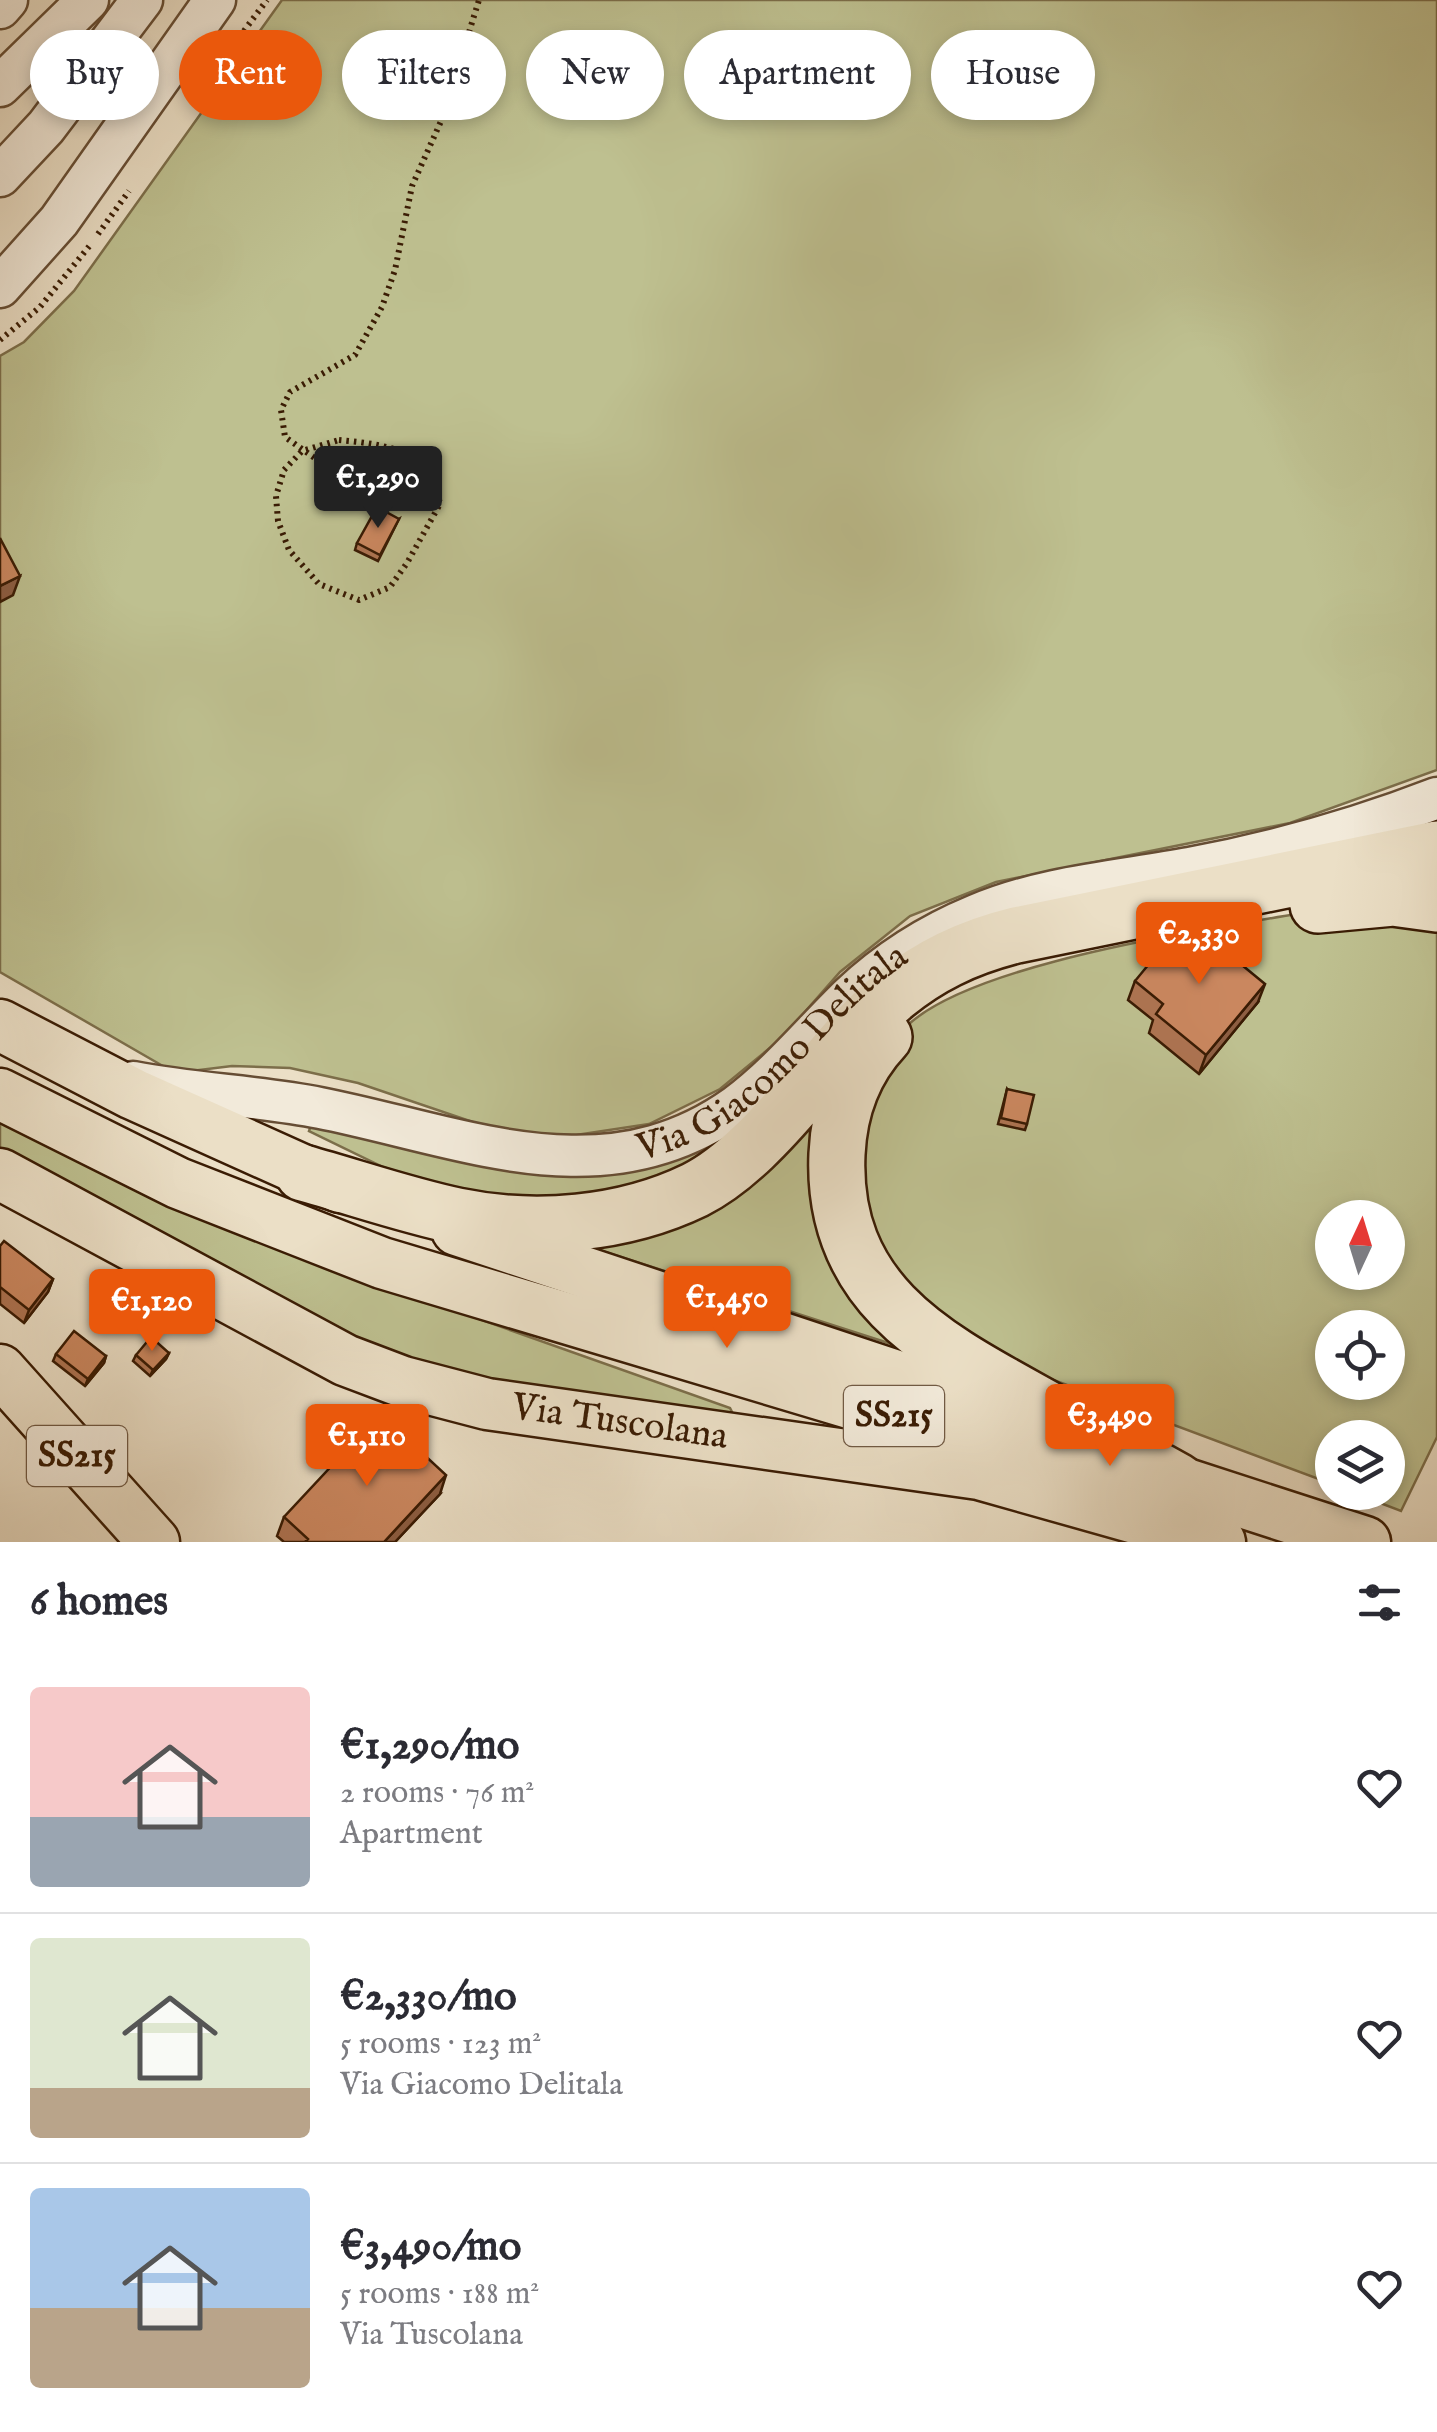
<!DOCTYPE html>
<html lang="en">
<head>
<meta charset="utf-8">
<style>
	:root { --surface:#fff; --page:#f2f2f3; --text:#2b2b33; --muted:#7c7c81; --line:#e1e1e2; --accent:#ea580c }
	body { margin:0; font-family:"IM FELL English",serif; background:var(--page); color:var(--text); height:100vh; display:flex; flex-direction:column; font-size:38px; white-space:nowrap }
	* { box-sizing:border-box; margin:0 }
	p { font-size:32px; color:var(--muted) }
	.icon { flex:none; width:55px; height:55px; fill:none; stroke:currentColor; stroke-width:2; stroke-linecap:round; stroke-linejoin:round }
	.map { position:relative; height:1542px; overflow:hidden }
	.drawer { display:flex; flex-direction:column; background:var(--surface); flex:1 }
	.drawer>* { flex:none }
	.hud { position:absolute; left:30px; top:30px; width:1378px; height:90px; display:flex; gap:20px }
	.needle { width:65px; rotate:4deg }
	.fabs { position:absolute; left:1315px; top:1200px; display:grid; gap:20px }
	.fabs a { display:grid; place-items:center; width:90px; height:90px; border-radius:50%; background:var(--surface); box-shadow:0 5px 15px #0003; font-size:50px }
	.price { position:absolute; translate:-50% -85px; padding:0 22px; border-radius:10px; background:var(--accent); color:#fff; font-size:32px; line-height:65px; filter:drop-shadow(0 2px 5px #0008) }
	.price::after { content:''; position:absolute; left:50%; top:60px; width:30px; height:22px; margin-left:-15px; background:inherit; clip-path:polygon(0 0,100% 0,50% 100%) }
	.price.active { background:#222; color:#fff }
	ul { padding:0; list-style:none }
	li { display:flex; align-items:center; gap:30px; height:250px; padding:0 30px }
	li+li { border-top:2px solid var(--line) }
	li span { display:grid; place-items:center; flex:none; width:280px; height:200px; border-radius:10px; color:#555 }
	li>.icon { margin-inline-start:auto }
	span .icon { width:120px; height:120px; fill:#fffc; stroke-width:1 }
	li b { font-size:42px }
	h2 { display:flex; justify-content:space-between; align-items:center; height:120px; padding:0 30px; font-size:42px }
	.tag { padding:0 35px; border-radius:45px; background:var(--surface); box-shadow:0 5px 15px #0003; font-size:35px; line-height:90px }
	.tag.active { background:var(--accent); color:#fff }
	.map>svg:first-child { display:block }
</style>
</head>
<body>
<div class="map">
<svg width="1437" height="1542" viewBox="0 0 1437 1542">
	<rect width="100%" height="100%" fill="#ebdfc6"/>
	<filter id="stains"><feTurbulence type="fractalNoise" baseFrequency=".002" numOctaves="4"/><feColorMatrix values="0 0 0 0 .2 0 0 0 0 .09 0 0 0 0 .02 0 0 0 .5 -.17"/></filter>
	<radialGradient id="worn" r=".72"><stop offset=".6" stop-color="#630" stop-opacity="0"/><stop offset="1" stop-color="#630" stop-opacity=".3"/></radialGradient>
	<path fill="#bec090" stroke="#7c6e4a" stroke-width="2.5" fill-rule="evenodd" d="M282 0H1437V770L1290 823 996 882 910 916 840 972 782 1038 720 1089 649 1124 576 1135 508 1134 358 1083 290 1068 232 1066 175 1073 0 972V356L24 342 74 291Z
		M1313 911 1437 919V1437L1401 1511 1354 1493 1388 1492V1438H1332V1484L1024 1369 889 1281C883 1260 851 1164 854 1150 857 1135 889 1048 897 1037 950 963 1221 928 1313 911ZM1332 1218H1388V1272H1332ZM1332 1328H1388V1382H1332Z
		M825 1109 910 1350 562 1238Z
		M762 1112 675 1176 574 1201 487 1194 433 1184 383 1167 309 1131 311 1125 485 1160Z
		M0 1122 149 1197 239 1234 730 1408 734 1416 441 1372 374 1353 12 1157 0 1149Z"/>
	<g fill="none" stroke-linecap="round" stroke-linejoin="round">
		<g stroke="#664d34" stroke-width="45">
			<g id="minor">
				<path d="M0 8 7 0"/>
				<path d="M0 86 88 0"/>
				<path d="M0 176 46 127 142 0"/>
				<path d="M0 287 59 221 215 0"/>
				<path id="s1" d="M133 1082C195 1094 259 1096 320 1108 462 1136 603 1201 736 1106 779 1074 812 1033 850 996 887 961 930 934 976 915 1044 886 1119 881 1190 868 1275 852 1357 829 1437 798"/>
			</g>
		</g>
		<g stroke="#3a1c04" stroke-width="55">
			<g id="major">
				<path d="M0 1025 133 1094 340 1187"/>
				<path d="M0 1094 178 1183 382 1263 923 1425 984 1441 1158 1477"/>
				<path id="s2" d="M0 1174 345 1360 403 1382 487 1404 979 1474 1220 1542"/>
				<path d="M457 1230 1041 1424"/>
				<path d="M0 1370 154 1542"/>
				<path d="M1138 1464 1177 1481 1365 1542"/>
			</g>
		</g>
		<g stroke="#3a1c04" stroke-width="60">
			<path id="highway" d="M1318 905 1393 898 1437 904
				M884 1037C853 1070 839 1109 837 1154 831 1289 927 1343 1031 1400 1079 1427 1128 1454 1177 1481
				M303 1173C354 1187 405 1205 457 1216 534 1232 623 1225 695 1190 735 1170 773 1128 802 1094 868 1014 911 961 1016 935L1437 849"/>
		</g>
		<path stroke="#3a1c04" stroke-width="6" stroke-dasharray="2.5 5" stroke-linecap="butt" d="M208 79 267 0
			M98 234 129 191
			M0 340 40 307 91 244
			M339 440C371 443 418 447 434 480 438 487 438 497 440 504L407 563 390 587 359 600 319 584 289 550 278 521 276 496 284 470 302 451Z
			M357 488 285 437 281 410 290 392 355 355 382 307 395 270 412 186 442 119 479 0"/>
		<use href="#minor" stroke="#f2eada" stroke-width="40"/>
		<use href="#major" stroke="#ebdfc6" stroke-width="50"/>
		<use href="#highway" stroke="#ebdfc6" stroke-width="55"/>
	</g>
	<path fill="#ae7452" stroke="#3a1c04" stroke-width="2.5" d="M399 519 378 561 355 550 357 543Z
		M1135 981 1258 1002 1199 1074 1149 1033 1153 1020 1128 1000Z
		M1007 1089 1027 1124 1025 1130 998 1124Z
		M0 1246 53 1279 48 1292 24 1323 0 1304Z
		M169 1353 166 1359 150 1376 133 1361 136 1355Z
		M56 1354 106 1356 104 1363 85 1386 53 1361Z
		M440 1494 395 1542H284L277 1536 284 1517Z"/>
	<path fill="#8d5e42" stroke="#3a1c04" stroke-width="2.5" d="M20 576 13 595 0 602V586Z
		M1265 984 1258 1002 1199 1074 1206 1055Z
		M53 1279 48 1292 24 1323 29 1310Z
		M169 1353 166 1359 150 1376 153 1370Z
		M106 1356 104 1363 85 1386 88 1379Z
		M446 1475 440 1494 395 1542H384Z"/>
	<path fill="#ca875f" stroke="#3a1c04" stroke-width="2.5" d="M377 507 399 519 380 555 357 543Z
		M0 538 20 576 0 586Z
		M1186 919 1265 984 1206 1055 1156 1014 1163 1004 1135 981Z
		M1007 1089 1034 1095 1027 1124 1001 1118Z
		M4 1241 53 1279 29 1310 0 1287V1246Z
		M74 1331 106 1356 88 1379 56 1354Z
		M151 1337 169 1353 153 1370 136 1355Z
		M380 1414 446 1475 384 1542H305L308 1539 284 1517Z"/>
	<g text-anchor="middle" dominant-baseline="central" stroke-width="8" stroke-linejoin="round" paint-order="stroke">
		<g fill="#f2eada" stroke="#715a44" stroke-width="2.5">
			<rect x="844" y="1386" width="100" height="60" rx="8"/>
			<rect x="27" y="1426" width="100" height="60" rx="8"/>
		</g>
		<g font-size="35" font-weight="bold" fill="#3a1c04">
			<text x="894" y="1416">SS215</text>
			<text x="77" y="1456">SS215</text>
		</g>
		<g font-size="38" fill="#3a1c04" stroke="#f2eada">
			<text stroke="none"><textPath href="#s1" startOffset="680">Via Giacomo Delitala</textPath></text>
			<text stroke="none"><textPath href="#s2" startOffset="675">Via Tuscolana</textPath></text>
		</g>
	</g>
	<rect width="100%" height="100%" filter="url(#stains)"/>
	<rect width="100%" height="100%" fill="url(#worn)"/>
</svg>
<div class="fabs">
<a><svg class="needle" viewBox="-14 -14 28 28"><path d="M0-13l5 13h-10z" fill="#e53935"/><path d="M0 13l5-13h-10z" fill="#7c7c81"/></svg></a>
<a><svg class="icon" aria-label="locate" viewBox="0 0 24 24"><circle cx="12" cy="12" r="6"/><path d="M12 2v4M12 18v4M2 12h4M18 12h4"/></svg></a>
<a><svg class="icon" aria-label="layers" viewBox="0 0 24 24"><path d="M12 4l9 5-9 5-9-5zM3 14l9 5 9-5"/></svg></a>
</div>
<b class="price active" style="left:378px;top:531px">€1,290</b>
<b class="price" style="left:1199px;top:987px">€2,330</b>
<b class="price" style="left:727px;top:1351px">€1,450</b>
<b class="price" style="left:152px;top:1354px">€1,120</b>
<b class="price" style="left:1110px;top:1469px">€3,490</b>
<b class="price" style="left:367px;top:1489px">€1,110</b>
<div class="hud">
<a class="tag">Buy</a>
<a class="tag active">Rent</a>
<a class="tag">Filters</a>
<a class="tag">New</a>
<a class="tag">Apartment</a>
<a class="tag">House</a>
</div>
</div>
<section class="drawer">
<h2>6 homes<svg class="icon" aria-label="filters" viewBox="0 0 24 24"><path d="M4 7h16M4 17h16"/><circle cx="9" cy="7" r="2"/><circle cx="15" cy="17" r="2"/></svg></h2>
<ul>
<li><span style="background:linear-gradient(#f6c9c9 65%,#9aa5b1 0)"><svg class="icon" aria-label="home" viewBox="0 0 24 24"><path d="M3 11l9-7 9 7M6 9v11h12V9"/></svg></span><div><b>€1,290/mo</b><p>2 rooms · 76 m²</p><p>Apartment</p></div><svg class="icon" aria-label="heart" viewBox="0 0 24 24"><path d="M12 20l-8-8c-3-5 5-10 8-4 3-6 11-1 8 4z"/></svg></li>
<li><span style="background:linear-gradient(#dfe7d0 75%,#b9a48a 0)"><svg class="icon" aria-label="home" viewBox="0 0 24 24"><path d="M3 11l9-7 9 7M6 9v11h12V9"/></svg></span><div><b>€2,330/mo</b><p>5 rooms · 123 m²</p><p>Via Giacomo Delitala</p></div><svg class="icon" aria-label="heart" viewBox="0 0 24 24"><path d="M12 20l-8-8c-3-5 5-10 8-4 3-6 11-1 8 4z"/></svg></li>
<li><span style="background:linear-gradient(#a9c7e8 60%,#b9a48a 0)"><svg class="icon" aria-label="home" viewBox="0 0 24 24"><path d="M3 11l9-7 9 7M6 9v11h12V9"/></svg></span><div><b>€3,490/mo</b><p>5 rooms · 188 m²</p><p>Via Tuscolana</p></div><svg class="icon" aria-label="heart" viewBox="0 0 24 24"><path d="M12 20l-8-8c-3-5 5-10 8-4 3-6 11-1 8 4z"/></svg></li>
</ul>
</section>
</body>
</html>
